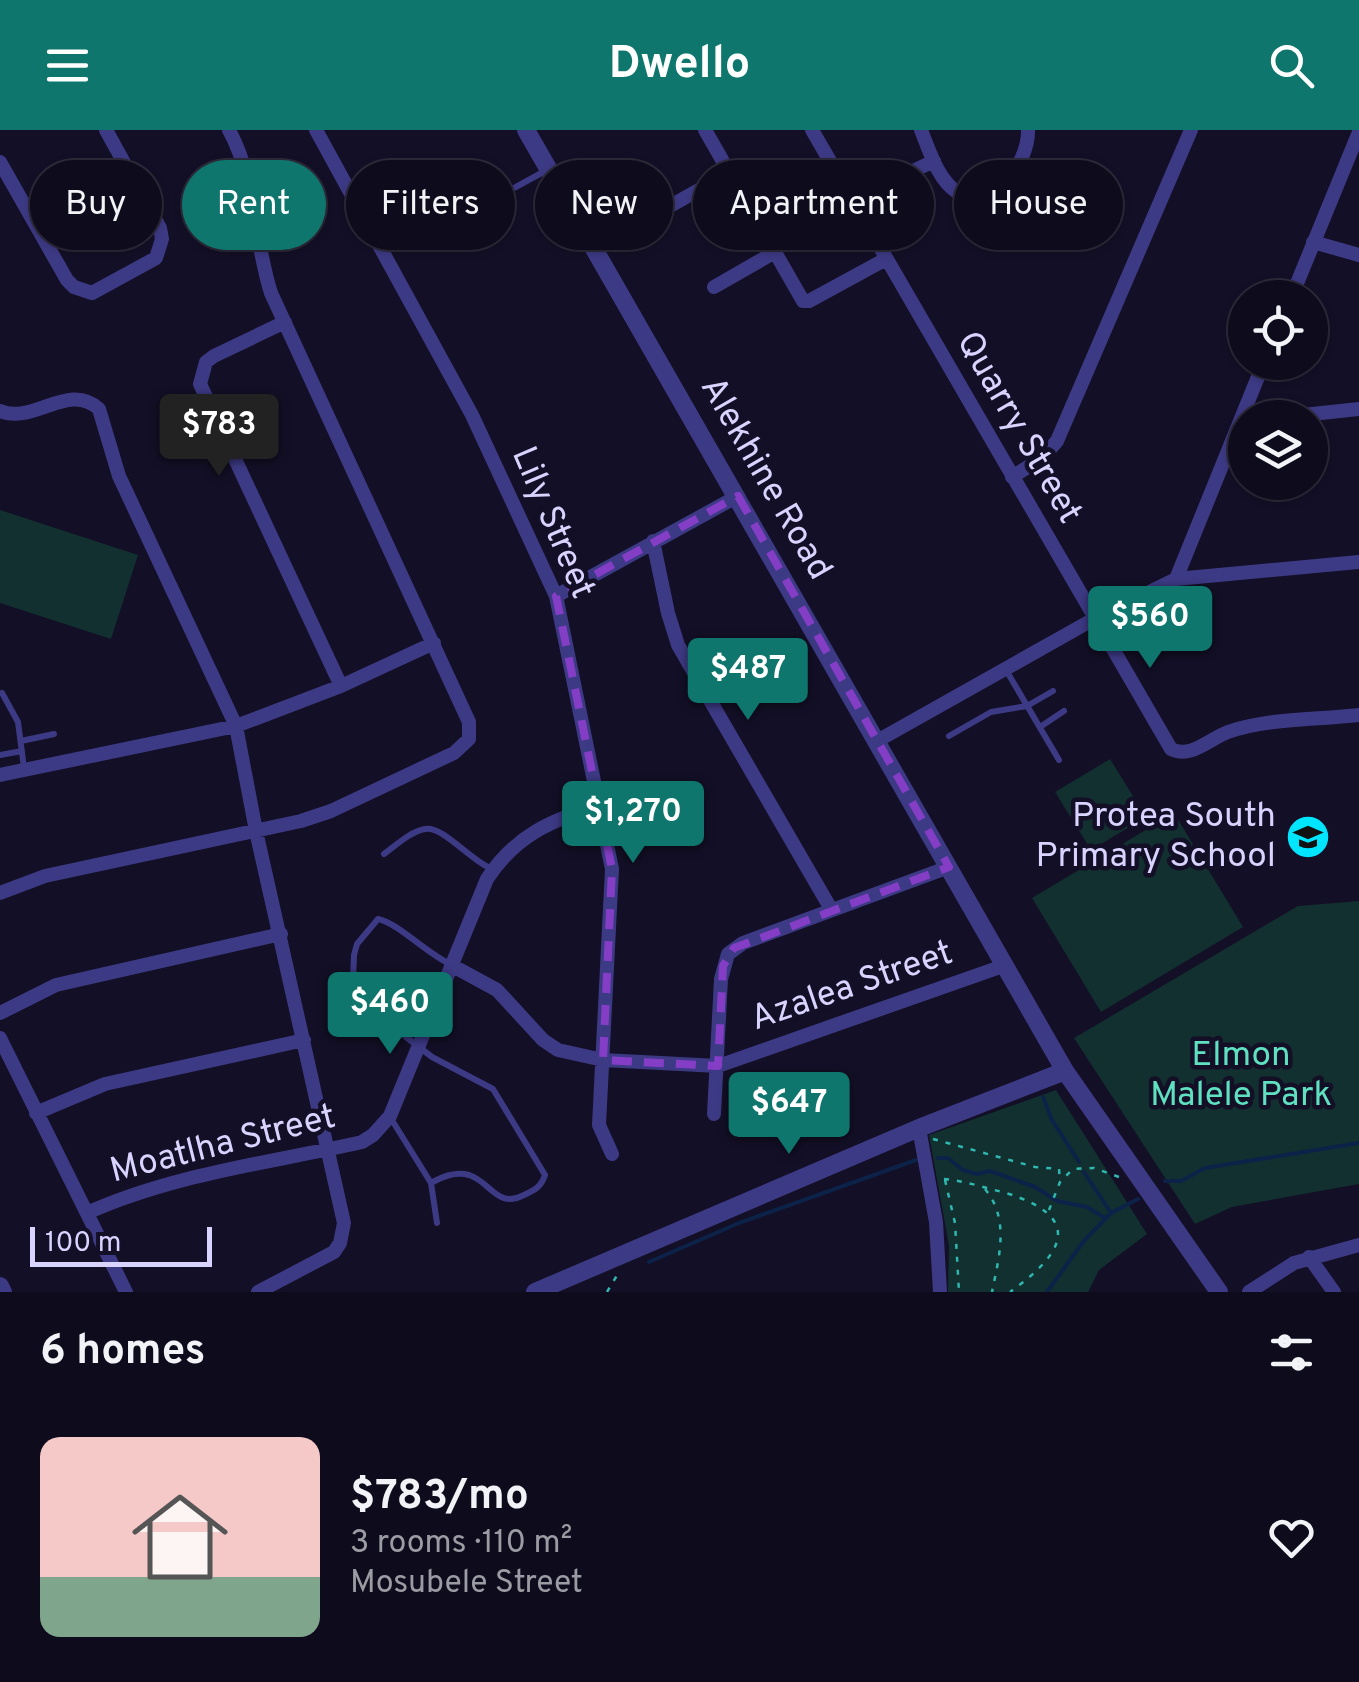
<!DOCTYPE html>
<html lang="en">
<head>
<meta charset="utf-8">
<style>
	:root { --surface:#0e0b1c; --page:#1c1929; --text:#f1f3f6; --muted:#9b9ba3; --line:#2e2b3b; --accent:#0f766e }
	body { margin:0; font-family:Overpass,sans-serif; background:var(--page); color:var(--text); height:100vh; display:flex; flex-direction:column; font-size:38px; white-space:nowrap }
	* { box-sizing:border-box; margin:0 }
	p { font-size:32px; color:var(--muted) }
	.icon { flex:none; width:55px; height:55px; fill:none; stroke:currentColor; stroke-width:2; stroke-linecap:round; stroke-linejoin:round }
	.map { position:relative; height:1162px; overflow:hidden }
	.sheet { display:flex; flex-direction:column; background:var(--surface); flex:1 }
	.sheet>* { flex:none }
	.top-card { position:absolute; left:30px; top:30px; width:1300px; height:90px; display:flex; gap:20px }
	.buttons { position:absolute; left:1228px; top:150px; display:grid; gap:20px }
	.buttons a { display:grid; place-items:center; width:100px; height:100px; border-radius:50%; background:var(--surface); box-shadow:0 2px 8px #0004,0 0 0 2px var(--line); font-size:50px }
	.scale { position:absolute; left:30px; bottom:25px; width:182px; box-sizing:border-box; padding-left:10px; border:5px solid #d9d4ff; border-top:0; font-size:28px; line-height:35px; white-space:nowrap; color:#d9d4ff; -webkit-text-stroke:8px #130f26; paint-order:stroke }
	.price { position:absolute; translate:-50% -85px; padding:0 22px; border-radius:10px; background:var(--accent); color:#fff; font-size:32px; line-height:65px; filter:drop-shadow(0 2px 5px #0008) }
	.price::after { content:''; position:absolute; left:50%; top:60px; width:30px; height:22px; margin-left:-15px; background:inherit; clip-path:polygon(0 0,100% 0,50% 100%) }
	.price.selected { background:#222; color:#fff }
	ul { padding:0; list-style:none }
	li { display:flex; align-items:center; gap:30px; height:250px; padding:0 40px }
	li span { display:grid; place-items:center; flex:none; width:280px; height:200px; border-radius:20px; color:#555 }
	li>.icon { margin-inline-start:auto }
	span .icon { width:120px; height:120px; fill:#fffc; stroke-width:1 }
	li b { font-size:42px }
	h2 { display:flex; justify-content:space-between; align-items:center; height:120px; padding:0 40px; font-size:42px }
	.tag { padding:0 35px; border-radius:45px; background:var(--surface); box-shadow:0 2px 8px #0004,0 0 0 2px var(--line); font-size:35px; line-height:90px }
	.tag.selected { background:var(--accent); color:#fff }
	header { display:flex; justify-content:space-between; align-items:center; height:130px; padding:0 40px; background:var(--accent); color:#fff; font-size:45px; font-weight:700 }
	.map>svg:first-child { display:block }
</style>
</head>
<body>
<header><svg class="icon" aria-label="menu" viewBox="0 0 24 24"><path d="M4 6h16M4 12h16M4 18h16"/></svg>Dwello<svg class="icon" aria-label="search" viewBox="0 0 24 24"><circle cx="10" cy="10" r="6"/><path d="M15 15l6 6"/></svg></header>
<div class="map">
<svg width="1359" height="1162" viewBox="0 0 1359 1162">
	<rect width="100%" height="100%" fill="#130f26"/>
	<path fill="#12302f" d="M0 380 138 425 111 509 0 473Z
		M1110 629 1146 687 1091 720 1055 662Z
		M1174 683 1243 797 1101 882 1032 768Z
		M1359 771V1054L1232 1077 1195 1094 1074 908 1298 776Z
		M1056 960 1147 1104 1099 1140 1088 1162H948L949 1116 929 1005Z"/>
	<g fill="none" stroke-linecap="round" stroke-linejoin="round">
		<path stroke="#0c2248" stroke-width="4" d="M1043 967 1052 990 1079 1032
			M938 1028H948L963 1040 977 1044 990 1041 1035 1057 1057 1071 1087 1077 1105 1088
			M1084 1042 1111 1083
			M1165 1051H1181L1205 1038 1359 1013
			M649 1132 739 1093 916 1030
			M1047 1162 1083 1112 1111 1083 1138 1069"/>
		<path stroke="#2fb8b0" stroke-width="2.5" stroke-dasharray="5 8" stroke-linecap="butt" d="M933 1009 1035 1037 1059 1039 1060 1052
			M944 1049C965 1051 986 1058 1006 1063 1083 1087 1066 1122 1010 1162
			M945 1050 955 1093 959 1162
			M985 1059C1010 1089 999 1127 992 1162
			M1049 1080 1060 1052 1073 1039 1094 1038 1119 1047
			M607 1162 619 1142"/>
		<path stroke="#3d3a85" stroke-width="6" d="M481 76 547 40
			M1006 540 1059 630
			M2 563 18 592 24 638
			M1040 597 1064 581
			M949 606 991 582 1027 576 1053 561
			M21 611 54 604
			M0 625 22 621
			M384 724C395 716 411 701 425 699 442 695 472 732 492 739
			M390 987 431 1053 437 1093
			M431 1053C442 1047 455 1041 469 1045 491 1052 497 1079 524 1065 535 1060 541 1057 545 1045L493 959 432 927 384 890 358 861 353 850 354 825 357 814 378 789C398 793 426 823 450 834"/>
		<path stroke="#3d3a85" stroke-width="14" d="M316 0 472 285 556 466 612 739 599 995 612 1024
			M705 0 803 171H809L886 129
			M812 0 1171 619C1191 629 1209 609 1228 602 1268 588 1317 590 1359 585
			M921 0C929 20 938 50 957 62 993 85 1029 32 1028 0
			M0 32 67 150 74 157 92 163 156 128 162 109 160 98 106 0
			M852 70 934 31
			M663 80 729 43
			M1313 112 1359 125
			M714 157 775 122
			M1291 168 1359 2
			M285 192 214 226 206 232 200 254 341 556
			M0 281C33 295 69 251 99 279L119 346 236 596 256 701 344 1093 340 1113 334 1122 258 1162
			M1275 288 1359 279
			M1012 347 1042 328 1057 311 1191 0
			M653 411 668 483 678 515 831 779
			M1176 449 1264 232
			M556 466 738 366
			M877 611 1094 489 1176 449 1359 432
			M0 645 236 596 341 556 434 513
			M0 763 45 746 301 691 331 681 454 623 469 609V592L271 163C253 107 257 52 229 0
			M451 835 497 860 543 910 558 920 603 930 718 936 1006 835
			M0 883 56 855 281 804
			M0 908 126 1162
			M36 983 105 954 304 910
			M714 984 721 849 728 824 743 813 949 737
			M919 998 936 1092 940 1162
			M87 1083C174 1044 269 1033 362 1012L373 1005 390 986 487 749C515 706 552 689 600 676
			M1309 1127 1334 1162
			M1249 1162 1294 1133 1359 1115"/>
		<path stroke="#3d3a85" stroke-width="18" d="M526 0 1065 941 1219 1162
			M0 1156 3 1162
			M535 1162 919 998 1065 941"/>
	</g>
	<path fill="none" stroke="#843dc5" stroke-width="8" stroke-dasharray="20 12" stroke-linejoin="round" d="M738 366 949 737 734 818 723 836 718 936 603 930 612 739 556 466Z"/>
	<defs>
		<g id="school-disc" transform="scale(2.25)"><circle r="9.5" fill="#00e5ff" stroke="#130f26"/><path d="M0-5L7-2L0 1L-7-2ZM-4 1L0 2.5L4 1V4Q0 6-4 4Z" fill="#111"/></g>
	</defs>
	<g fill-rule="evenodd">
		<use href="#school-disc" x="1308" y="707"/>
	</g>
	<g text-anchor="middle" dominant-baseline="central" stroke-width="9" stroke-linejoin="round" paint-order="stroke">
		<g font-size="35" fill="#d9d4ff" stroke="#130f26">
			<text transform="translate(1018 298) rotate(60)">Quarry Street</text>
			<text transform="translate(765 349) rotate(60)">Alekhine Road</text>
			<text transform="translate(552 393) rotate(67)">Lily Street</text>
			<text transform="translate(852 857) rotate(-19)">Azalea Street</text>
			<text transform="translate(223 1015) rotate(-14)">Moatlha Street</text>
		</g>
		<g font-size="35" fill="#d9d4ff" stroke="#130f26" text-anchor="end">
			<text x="1276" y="687">Protea South<tspan x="1276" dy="40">Primary School</tspan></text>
		</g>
		<g font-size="35" fill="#5fe0c0" stroke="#130f26">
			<text x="1241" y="926">Elmon<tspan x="1241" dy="40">Malele Park</tspan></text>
		</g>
	</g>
</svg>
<div class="buttons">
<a><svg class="icon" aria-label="locate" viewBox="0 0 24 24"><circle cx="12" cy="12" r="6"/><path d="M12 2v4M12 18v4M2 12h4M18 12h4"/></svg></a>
<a><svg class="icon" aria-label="layers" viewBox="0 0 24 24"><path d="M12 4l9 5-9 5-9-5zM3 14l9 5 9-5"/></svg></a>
</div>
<div class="scale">100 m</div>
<b class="price selected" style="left:219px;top:349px">$783</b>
<b class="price" style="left:1150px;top:541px">$560</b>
<b class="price" style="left:748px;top:593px">$487</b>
<b class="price" style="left:633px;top:736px">$1,270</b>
<b class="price" style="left:390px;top:927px">$460</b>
<b class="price" style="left:789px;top:1027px">$647</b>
<div class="top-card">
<a class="tag">Buy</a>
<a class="tag selected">Rent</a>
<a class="tag">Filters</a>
<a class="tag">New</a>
<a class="tag">Apartment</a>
<a class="tag">House</a>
</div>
</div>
<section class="sheet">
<h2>6 homes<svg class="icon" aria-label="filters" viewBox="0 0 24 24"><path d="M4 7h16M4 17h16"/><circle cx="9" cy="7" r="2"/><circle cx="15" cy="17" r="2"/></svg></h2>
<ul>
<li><span style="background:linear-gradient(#f6c9c9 70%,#7fa58c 0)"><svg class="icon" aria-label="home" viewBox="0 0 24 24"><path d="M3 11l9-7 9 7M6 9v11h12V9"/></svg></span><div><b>$783/mo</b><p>3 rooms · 110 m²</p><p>Mosubele Street</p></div><svg class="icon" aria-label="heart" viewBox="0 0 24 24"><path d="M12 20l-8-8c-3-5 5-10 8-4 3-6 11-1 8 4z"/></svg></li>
</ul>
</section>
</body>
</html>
